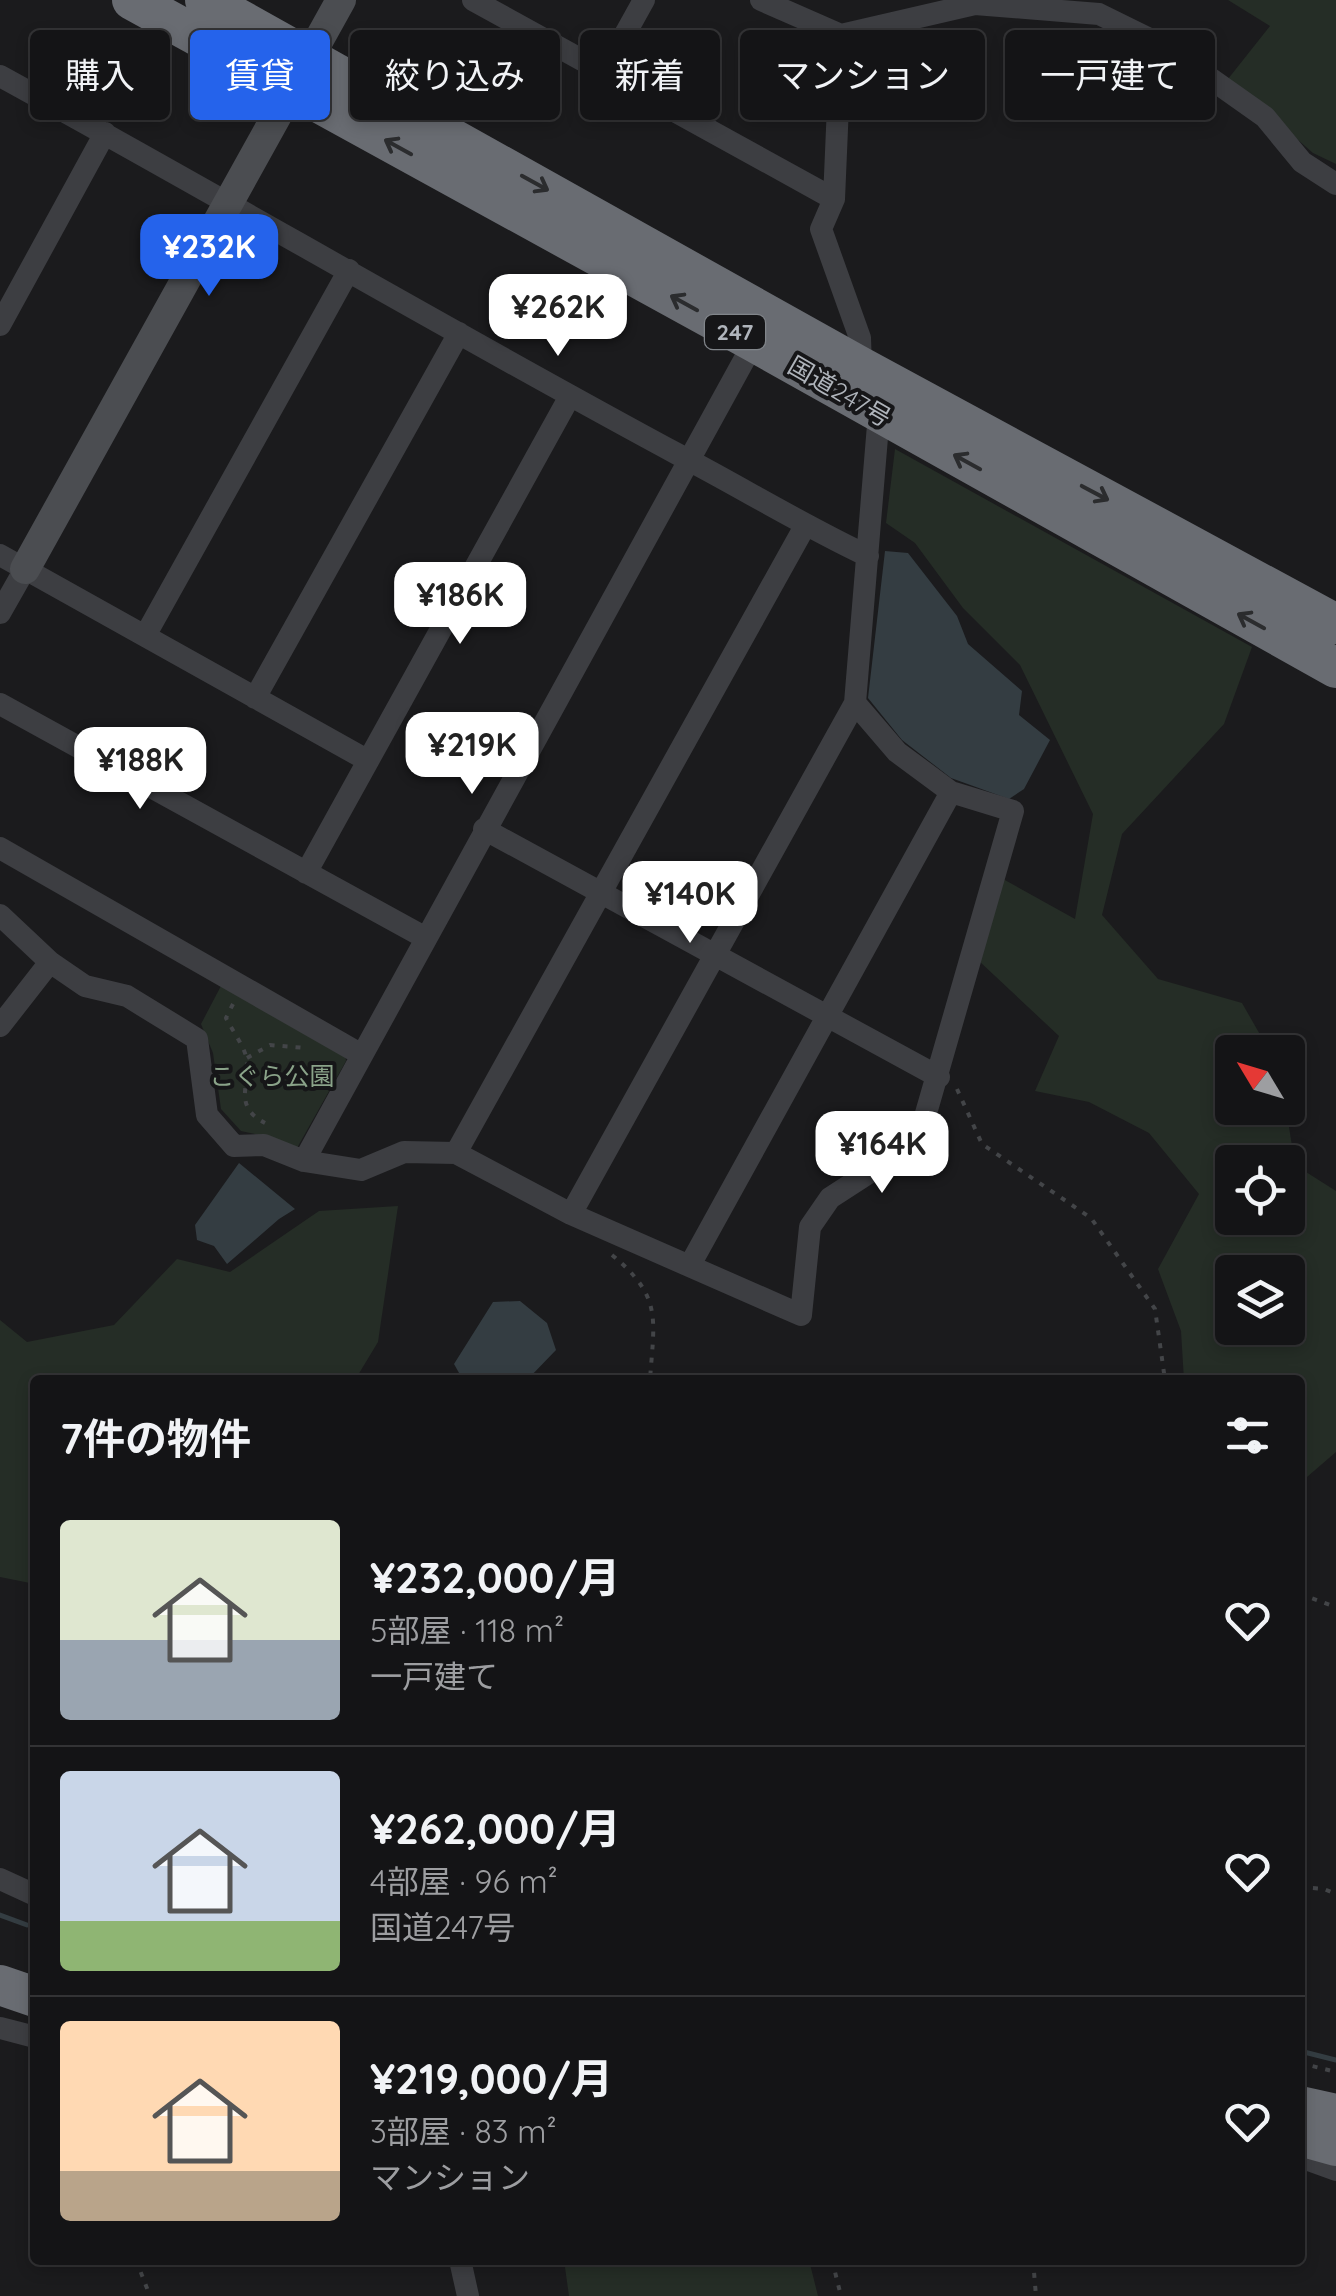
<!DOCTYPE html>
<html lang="ja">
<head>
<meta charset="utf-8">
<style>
	:root { --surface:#141416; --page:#1d1d1f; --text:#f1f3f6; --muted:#9d9ea1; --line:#333335; --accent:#2563eb }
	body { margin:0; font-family:Quicksand,"Noto Sans JP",sans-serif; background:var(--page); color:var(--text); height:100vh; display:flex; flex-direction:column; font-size:38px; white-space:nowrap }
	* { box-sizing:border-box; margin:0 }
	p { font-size:32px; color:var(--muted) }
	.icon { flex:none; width:55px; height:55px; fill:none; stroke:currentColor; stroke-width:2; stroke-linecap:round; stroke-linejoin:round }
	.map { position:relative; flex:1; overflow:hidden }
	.panel { position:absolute; left:30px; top:1375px; width:1275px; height:890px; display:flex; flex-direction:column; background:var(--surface); border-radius:10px; box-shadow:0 5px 15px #0003,0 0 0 2px var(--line) }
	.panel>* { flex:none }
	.guide { position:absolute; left:30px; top:30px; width:1278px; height:90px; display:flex; gap:20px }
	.needle { width:65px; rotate:308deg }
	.buttons { position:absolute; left:1215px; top:1035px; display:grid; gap:20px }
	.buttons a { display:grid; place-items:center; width:90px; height:90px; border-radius:10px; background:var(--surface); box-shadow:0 5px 15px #0003,0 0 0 2px var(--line); font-size:50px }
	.price { position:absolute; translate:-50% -85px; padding:0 22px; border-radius:20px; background:#fff; color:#222; font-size:32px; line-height:65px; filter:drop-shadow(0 2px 5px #0008) }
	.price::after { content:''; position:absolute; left:50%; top:60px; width:30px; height:22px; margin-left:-15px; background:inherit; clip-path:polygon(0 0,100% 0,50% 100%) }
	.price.selected { background:var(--accent); color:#fff }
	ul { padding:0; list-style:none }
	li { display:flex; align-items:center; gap:30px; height:250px; padding:0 30px }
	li+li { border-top:2px solid var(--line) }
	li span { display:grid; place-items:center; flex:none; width:280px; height:200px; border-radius:10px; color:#555 }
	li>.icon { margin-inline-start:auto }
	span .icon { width:120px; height:120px; fill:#fffc; stroke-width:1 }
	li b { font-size:42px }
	h2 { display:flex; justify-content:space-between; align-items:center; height:120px; padding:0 30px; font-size:42px }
	.chip { padding:0 35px; border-radius:10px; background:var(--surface); box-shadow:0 5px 15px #0003,0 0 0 2px var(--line); font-size:35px; line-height:90px }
	.chip.selected { background:var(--accent); color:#fff }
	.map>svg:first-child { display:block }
</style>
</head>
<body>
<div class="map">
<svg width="1336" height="2296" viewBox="0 0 1336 2296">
	<rect width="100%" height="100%" fill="#1b1b1d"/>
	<path fill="#252d26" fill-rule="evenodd" d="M1228 0H1336V164L1313 153 1228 79 1270 26Z
		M895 449 1252 647 1224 724 1122 834 1102 915 1158 979 1242 1003 1270 1052H1232V1108H1286L1295 1165 1336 1191V1452L1300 1483V1380H1184L1181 1331 1158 1269 1199 1194 1149 1133 1089 1102 1035 1091 1059 1036 979 961 1003 879 1075 919 1093 814 1020 665 963 608 915 543 886 523ZM1232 1162H1288V1218H1232ZM1232 1272H1288V1328H1232Z
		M222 984 345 1053 346 1061 297 1148 274 1138 241 1131 221 1109 213 1053 201 1024Z
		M398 1206 378 1342 355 1380H35V1584L0 1577V1320L27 1342 114 1325 177 1259 230 1272 319 1211Z
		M564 2260H809L818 2296H569Z"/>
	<path fill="#343d42" d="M885 551 908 553 957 616 968 644 1022 691 1019 715 1050 740 1024 789 1009 799 951 778 902 740 868 698Z
		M239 1163 295 1209 279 1219 227 1264 214 1246 197 1240 195 1225Z
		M520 1301 547 1323 556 1350 527 1380H463L454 1364 493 1302Z"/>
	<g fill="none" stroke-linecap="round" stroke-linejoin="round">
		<path stroke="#343d42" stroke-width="5" d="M0 1915 27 1925
			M1300 2051 1336 2060"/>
		<path stroke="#434548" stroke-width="4" stroke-dasharray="5 8" stroke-linecap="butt" d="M233 1004 226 1018C232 1030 242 1043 246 1056 253 1081 230 1105 265 1123
			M247 1058 270 1045 305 1048
			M957 1089 982 1144 1091 1218 1155 1309 1165 1380
			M612 1255C663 1297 654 1319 650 1380
			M1300 1594 1336 1607
			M1300 1887 1324 1889 1336 1894
			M1300 2063 1336 2072
			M136 2260 150 2296
			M832 2260 841 2296
			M1033 2260 1036 2296"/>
		<path stroke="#3d3e42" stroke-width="22" d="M473 0 834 199
			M761 0 841 35 975 4 1099 14 1166 47 1265 117 1302 162 1336 184
			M841 35 834 199 821 229 860 338 861 367
			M604 72 644 0
			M0 76C228 201 452 333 681 456 744 489 804 526 868 556
			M0 325 105 133
			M0 555 367 760
			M0 613 25 569
			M145 636 349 270
			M255 698 459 333
			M0 704 424 937
			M484 829 939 1077
			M0 848 362 1055
			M306 873 570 396
			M0 915 50 962 85 986 127 996 197 1039 207 1115 234 1146 264 1145 304 1161 361 1170 404 1152 456 1153 571 1214 801 1315 810 1227 830 1198 918 1141 1013 811 951 792 897 752 855 703
			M0 1026 50 962
			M456 1153 805 526
			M304 1161 754 342
			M571 1214 855 703 879 413
			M690 1265 951 792
			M0 1879 35 1895
			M0 2028 35 2037
			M1300 2157 1336 2170
			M460 2260 468 2296"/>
		<path stroke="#4b4d51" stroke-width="30" d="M25 569 341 0"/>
		<path stroke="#696c72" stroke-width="40" d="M132 0 754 342 1336 668
			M205 0 861 367 1336 624
			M0 1985 35 1997
			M1300 2106 1336 2114
			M1300 2136 1336 2146"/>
	</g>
	<defs><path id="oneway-shaft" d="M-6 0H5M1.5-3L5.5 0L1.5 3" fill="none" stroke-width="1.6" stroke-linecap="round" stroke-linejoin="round" transform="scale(2.5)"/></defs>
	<g stroke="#2b2c2e">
		<use href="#oneway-shaft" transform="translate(398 147) rotate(-151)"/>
		<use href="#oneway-shaft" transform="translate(535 183) rotate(29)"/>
		<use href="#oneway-shaft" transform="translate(684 303) rotate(-151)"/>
		<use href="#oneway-shaft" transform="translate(967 462) rotate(-151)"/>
		<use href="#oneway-shaft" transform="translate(1095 493) rotate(28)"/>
		<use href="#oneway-shaft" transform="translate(1251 621) rotate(-151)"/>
	</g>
	<g text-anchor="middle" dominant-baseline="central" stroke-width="8" stroke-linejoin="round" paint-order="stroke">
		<rect fill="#161618" stroke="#81858a" stroke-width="2.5" x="705" y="315" width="60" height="34" rx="8"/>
		<g font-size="22" font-weight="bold" fill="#afb4bb">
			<text x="735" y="332">247</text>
		</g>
		<g font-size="25" fill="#afb4bb" stroke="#161618">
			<text transform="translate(840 391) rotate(30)">国道247号</text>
		</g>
		<g font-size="25" fill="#8aa389" stroke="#161618">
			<text x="272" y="1075">こぐら公園</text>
		</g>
	</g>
</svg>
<div class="buttons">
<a><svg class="needle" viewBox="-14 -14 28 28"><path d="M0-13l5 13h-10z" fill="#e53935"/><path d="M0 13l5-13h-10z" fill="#9d9ea1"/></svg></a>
<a><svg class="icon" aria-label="locate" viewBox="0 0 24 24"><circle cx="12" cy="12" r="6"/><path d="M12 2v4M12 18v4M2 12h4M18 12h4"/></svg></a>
<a><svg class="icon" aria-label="layers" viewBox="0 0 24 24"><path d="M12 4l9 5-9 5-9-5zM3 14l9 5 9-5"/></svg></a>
</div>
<b class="price selected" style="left:209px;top:299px">¥232K</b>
<b class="price" style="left:558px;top:359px">¥262K</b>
<b class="price" style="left:460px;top:647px">¥186K</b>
<b class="price" style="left:472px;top:797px">¥219K</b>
<b class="price" style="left:140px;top:812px">¥188K</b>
<b class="price" style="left:690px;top:946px">¥140K</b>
<b class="price" style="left:882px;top:1196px">¥164K</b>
<div class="guide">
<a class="chip">購入</a>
<a class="chip selected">賃貸</a>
<a class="chip">絞り込み</a>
<a class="chip">新着</a>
<a class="chip">マンション</a>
<a class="chip">一戸建て</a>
</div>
<section class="panel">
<h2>7件の物件<svg class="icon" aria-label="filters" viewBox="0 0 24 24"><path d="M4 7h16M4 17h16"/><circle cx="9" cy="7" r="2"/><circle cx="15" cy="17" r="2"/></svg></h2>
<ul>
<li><span style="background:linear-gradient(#dfe7d0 60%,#9aa5b1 0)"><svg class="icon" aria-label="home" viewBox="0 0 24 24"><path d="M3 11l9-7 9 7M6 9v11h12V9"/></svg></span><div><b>¥232,000/月</b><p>5部屋 · 118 m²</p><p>一戸建て</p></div><svg class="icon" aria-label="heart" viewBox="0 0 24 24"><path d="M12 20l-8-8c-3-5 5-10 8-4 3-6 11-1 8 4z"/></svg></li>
<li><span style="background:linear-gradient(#c9d6e8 75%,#8fb573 0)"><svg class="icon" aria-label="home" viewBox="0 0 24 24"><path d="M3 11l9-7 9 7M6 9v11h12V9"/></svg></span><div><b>¥262,000/月</b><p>4部屋 · 96 m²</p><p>国道247号</p></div><svg class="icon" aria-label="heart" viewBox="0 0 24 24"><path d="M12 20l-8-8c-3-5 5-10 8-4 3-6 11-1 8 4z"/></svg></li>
<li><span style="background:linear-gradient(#ffd9b3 75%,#b9a48a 0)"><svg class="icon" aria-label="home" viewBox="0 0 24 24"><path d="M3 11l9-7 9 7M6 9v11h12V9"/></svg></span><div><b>¥219,000/月</b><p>3部屋 · 83 m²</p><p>マンション</p></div><svg class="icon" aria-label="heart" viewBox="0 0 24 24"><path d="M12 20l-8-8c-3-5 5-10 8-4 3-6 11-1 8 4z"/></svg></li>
</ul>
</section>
</div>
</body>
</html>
